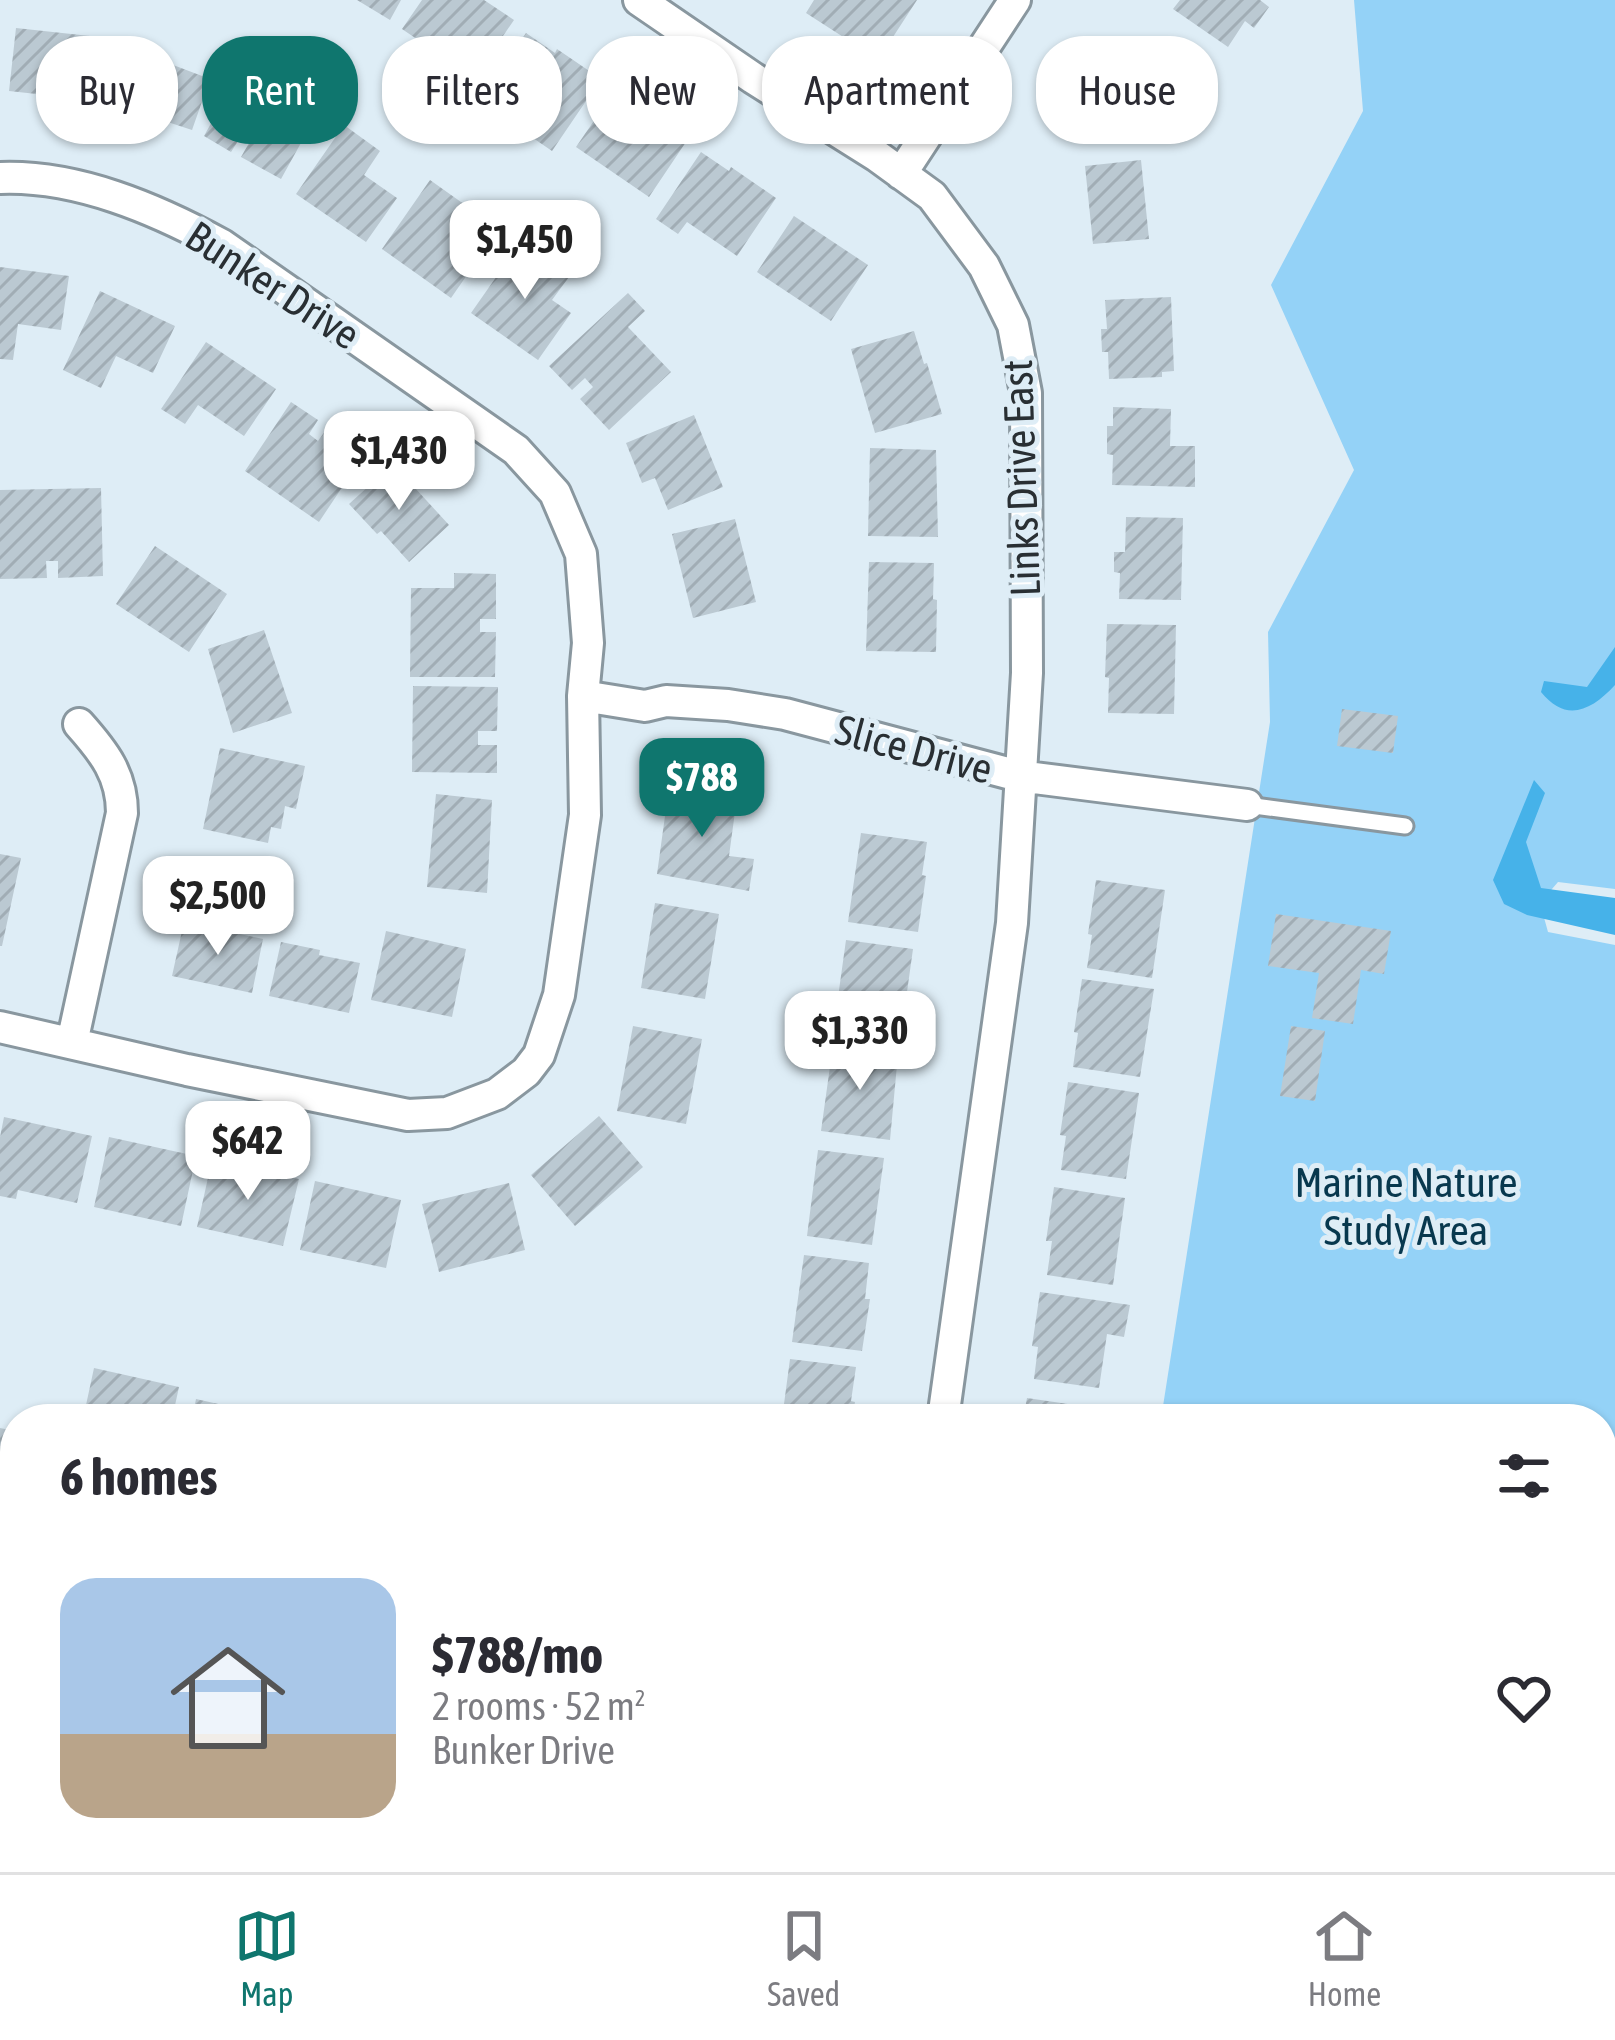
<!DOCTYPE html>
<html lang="en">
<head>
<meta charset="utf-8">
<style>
	:root { --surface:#fff; --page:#f7f7f7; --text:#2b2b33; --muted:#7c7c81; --line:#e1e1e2; --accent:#0f766e }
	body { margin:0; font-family:"Asap Condensed",sans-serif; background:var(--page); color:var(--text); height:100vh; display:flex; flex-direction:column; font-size:45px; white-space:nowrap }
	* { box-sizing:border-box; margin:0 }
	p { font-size:39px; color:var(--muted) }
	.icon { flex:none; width:66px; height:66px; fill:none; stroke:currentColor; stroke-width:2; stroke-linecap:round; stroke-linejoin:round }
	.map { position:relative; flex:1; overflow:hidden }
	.details { position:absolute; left:0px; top:1404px; width:1617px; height:468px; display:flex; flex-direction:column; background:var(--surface); border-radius:48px 48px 0 0; box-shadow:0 3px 9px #0004 }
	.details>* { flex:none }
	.hud { position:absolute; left:36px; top:36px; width:1545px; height:108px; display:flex; gap:24px }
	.price { position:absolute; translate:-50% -102px; padding:0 27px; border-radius:24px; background:#fff; color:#222; font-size:39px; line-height:78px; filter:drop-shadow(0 3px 6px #0008) }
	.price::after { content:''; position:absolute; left:50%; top:72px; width:36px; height:27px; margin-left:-18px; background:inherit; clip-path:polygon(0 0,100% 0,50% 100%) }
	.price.active { background:var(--accent); color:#fff }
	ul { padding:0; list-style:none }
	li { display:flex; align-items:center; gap:36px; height:300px; padding:0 60px }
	li span { display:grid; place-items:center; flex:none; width:336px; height:240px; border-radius:36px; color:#555 }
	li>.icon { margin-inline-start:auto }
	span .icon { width:144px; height:144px; fill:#fffc; stroke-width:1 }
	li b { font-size:51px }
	h2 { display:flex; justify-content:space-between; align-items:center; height:144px; padding:0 60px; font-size:51px }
	.pill { padding:0 42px; border-radius:48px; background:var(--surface); box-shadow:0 3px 9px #0004; font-size:42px; line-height:108px }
	.pill.active { background:var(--accent); color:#fff }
	.dock { display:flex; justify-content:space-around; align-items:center; height:168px; border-top:3px solid var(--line); background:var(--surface); font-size:33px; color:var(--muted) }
	.dock a { display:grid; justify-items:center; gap:6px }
	.dock .active { color:var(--accent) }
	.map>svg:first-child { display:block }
</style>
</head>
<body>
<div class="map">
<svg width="1615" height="1872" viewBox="0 0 1615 1872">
	<defs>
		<pattern id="building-hatch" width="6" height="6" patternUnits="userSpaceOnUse" patternTransform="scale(3)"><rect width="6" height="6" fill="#bbc9d2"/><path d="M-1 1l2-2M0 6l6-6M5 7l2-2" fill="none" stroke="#a1adb5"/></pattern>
	</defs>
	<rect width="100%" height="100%" fill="#deedf6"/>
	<path fill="#94d2f7" d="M1354 0H1615V889L1558 882 1540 903 1548 932 1615 945V1694L1602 1679V1419H1161L1270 722 1268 632 1354 470 1271 285 1363 111Z"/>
	<path fill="#46b2e9" d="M1615 647V685C1591 711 1566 723 1541 692L1544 681 1587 687Z
		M1534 780 1545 793 1526 842 1541 888 1615 898V935L1527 915 1504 904 1493 880Z
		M1602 1725 1615 1735V1872H1284L1286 1857H1602Z
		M45 1857H426L466 1872H24Z
		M900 1857H926L948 1872H767Z"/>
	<path fill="url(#building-hatch)" d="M357 0H401L390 20Z
		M422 0H484L514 20 474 78 402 29Z
		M814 0H917L880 57 853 39 851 42 806 13Z
		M1180 0H1260L1269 7 1254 28 1245 21 1228 47 1173 9Z
		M16 28 99 37 92 100 9 91Z
		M526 33 555 53 557 49 601 79 552 151 520 129 518 133 477 105Z
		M1150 38 1215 68 1181 143 1115 113 1126 89 1119 85 1130 61 1138 65Z
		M131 49 210 79 192 130 113 104Z
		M245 62 322 105 281 179 241 157 249 143 240 138 231 152 204 136Z
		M613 93 688 139 649 197 576 147Z
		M344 125 380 151 364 175 397 198 366 242 296 194Z
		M701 152 729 171 731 167 776 198 737 256 687 222 678 234 656 219Z
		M1141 160 1149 239 1093 244 1085 166Z
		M430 180 499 229 451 298 382 249Z
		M794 216 868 265 831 321 757 272Z
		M520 243 569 277 552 300 571 313 538 360 471 313Z
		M0 267 69 276 61 330 18 324 13 360 0 359Z
		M100 291 175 326 153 373 116 356 101 388 63 370Z
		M628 293 645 311 628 327 671 372 609 430 580 399 593 387 585 378 572 390 549 366Z
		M1171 297 1174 371 1162 372V377L1109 379 1108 352H1102L1101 329H1107L1105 300Z
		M914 331 924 364 927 363 942 414 875 433 851 349Z
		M206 342 276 389 244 436 198 405 185 424 161 409Z
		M291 402 318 420 309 434 318 441 328 427 365 453 319 522 245 471Z
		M1113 407 1171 409 1170 446H1195V487L1112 485 1113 455 1107 454V426H1113Z
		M694 415 723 487 668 510 655 478 642 483 626 443Z
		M870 448 936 450 938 537 868 536Z
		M393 464 449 525 409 562 381 531 377 534 349 504Z
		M101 488 103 576 58 578V561H46L47 578 0 579V490Z
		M1126 517 1183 518 1181 600 1119 599 1120 573 1114 572V552H1125Z
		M735 519 756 602 693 618 672 534Z
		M155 546 227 594 189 652 116 604Z
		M869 562 934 563 933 599 937 600 936 652 866 651Z
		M454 573 496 574V619H480V632H496L495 677H410L411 588H454Z
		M1107 624 1176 625 1174 714 1108 713 1109 678 1105 677Z
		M264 630 292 713 233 733 208 649Z
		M413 686 498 687 497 731H478V745H497V773L412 772Z
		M1342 709 1398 716 1393 753 1337 746Z
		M220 748 305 766 296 809 285 806 281 829 271 827 268 843 203 829Z
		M669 787 737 797 729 856 754 859 749 891 657 874Z
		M436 794 492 800 487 893 427 887Z
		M861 833 927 842 922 875 926 876 918 932 848 922Z
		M0 854 21 858 2 946H0Z
		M1096 880 1165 890 1152 978 1087 968 1092 935 1088 934Z
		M655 903 719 914 705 999 641 988Z
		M1276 914 1391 931 1384 974 1361 970 1353 1024 1312 1018 1319 973 1268 966Z
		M184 922 263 939 252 993 172 976Z
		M386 931 466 949 452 1017 371 1000Z
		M846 940 913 949 901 1035 834 1026Z
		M281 942 320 950 319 955 360 963 349 1013 269 996Z
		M1082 979 1154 989 1140 1077 1073 1067 1078 1033 1074 1032Z
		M633 1026 702 1039 686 1124 617 1111Z
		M1291 1026 1325 1031 1315 1101 1280 1096Z
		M833 1045 898 1054 890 1140 821 1131Z
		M1068 1082 1139 1093 1126 1179 1061 1170 1066 1136 1060 1135Z
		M599 1116 643 1167 575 1226 531 1175Z
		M4 1117 92 1136 77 1203 18 1190 16 1199 0 1196V1137Z
		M109 1137 196 1156 181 1226 94 1207Z
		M818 1150 884 1158 872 1245 807 1236Z
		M212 1160 299 1179 283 1246 197 1227Z
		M315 1181 401 1200 386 1268 300 1250Z
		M509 1183 525 1250 439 1272 422 1204Z
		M1054 1187 1125 1198 1113 1285 1047 1275 1052 1241H1046Z
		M804 1255 869 1263 865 1299H870L862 1351 792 1342Z
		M1040 1292 1130 1305 1124 1337 1107 1334 1099 1388 1034 1379 1038 1347 1032 1346Z
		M790 1359 856 1367 851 1401 855 1402 852 1419H782Z
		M94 1368 179 1387 172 1419H83Z
		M1027 1398 1095 1408 1093 1419H1023Z
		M196 1399 276 1417V1419H192Z
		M0 1428 15 1431V1501L11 1502 0 1500Z
		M4 1685 15 1688V1758L0 1755V1704Z
		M1115 1857H1229L1233 1872H1119Z"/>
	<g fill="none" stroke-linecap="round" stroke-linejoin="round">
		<g stroke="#89979f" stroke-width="21">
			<path id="service" d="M1247 805 1405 826"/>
		</g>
		<g stroke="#89979f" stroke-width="36">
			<path id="minor" d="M639 0 753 78 877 156 932 196 984 266 1013 325 1026 393 1027 673 1012 923 943 1419
				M901 174 1015 0
				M0 178C77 175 156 209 222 245L516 450 555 493 581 554 588 643 583 696 585 815 559 995 539 1055 526 1072 497 1094 447 1113 408 1115 187 1070 0 1027
				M583 696 645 706 666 701 728 705 785 714 1019 776 1247 805
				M72 1043 122 813C122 775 104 752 79 724
				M0 1600 15 1596"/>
		</g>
		<use href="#service" stroke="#fff" stroke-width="15"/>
		<use href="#minor" stroke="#fff" stroke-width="30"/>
	</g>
	<g text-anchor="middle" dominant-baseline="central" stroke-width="10" stroke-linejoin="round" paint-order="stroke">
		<g font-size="42" fill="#292f33" stroke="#deedf6">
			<text transform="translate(273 285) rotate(33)">Bunker Drive</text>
			<text transform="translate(1021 478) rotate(-92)">Links Drive East</text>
			<text transform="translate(914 749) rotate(15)">Slice Drive</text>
		</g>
		<g font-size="42" fill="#08384e" stroke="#deedf6">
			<text x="1406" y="1182">Marine Nature<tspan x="1406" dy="48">Study Area</tspan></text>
		</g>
	</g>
</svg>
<b class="price" style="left:525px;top:302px">$1,450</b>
<b class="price" style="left:399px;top:513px">$1,430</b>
<b class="price active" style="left:702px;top:840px">$788</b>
<b class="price" style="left:218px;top:958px">$2,500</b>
<b class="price" style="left:860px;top:1093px">$1,330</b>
<b class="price" style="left:248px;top:1203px">$642</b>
<div class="hud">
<a class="pill">Buy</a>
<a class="pill active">Rent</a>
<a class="pill">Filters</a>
<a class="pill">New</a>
<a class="pill">Apartment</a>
<a class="pill">House</a>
</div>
<section class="details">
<h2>6 homes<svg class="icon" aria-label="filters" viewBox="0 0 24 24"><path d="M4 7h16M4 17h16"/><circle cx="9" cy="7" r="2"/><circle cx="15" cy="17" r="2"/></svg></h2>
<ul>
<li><span style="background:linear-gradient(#a9c7e8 65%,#b9a48a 0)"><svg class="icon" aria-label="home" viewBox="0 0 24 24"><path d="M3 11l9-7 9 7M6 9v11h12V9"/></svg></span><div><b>$788/mo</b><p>2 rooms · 52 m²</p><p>Bunker Drive</p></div><svg class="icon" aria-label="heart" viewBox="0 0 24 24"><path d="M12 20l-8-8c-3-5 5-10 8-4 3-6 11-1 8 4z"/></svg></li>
</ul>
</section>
</div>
<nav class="dock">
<a class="active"><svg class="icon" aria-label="map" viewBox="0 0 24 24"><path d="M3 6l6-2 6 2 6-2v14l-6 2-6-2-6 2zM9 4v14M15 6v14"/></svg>Map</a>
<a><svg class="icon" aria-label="saved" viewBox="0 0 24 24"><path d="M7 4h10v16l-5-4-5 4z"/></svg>Saved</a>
<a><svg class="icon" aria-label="home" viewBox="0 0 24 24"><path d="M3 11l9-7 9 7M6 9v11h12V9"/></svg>Home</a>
</nav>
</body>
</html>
